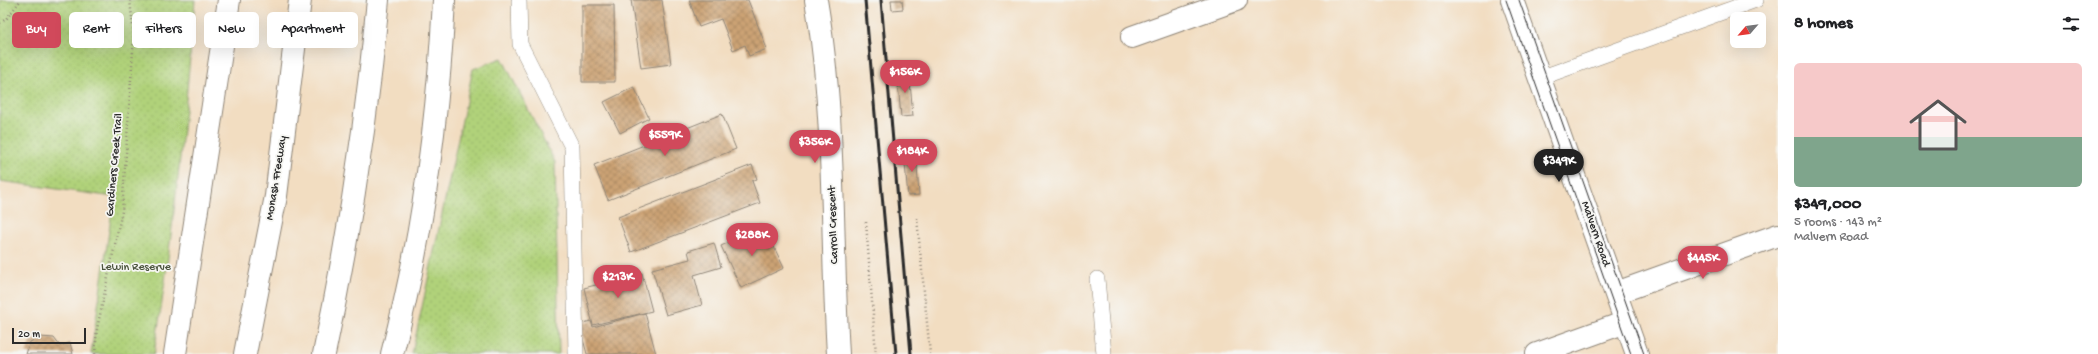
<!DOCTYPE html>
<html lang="en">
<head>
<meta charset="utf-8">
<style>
	:root { --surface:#fff; --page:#f6f6f6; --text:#202124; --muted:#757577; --line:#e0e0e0; --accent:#d1495b }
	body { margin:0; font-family:"Gochi Hand",sans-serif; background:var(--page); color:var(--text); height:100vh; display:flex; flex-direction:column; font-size:15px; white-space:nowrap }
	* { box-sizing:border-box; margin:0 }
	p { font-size:13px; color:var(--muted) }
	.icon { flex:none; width:22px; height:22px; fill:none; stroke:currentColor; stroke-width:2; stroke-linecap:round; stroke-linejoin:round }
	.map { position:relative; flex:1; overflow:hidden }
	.drawer { display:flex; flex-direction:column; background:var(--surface); width:320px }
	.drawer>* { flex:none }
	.top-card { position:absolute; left:12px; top:12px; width:380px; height:36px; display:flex; gap:8px }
	.needle { width:26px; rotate:242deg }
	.fabs { position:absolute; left:1730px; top:12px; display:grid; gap:8px }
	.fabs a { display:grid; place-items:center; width:36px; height:36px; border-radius:6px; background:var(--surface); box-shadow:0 4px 16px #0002; font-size:20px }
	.scale { position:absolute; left:12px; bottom:10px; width:74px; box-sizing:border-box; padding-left:4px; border:2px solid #2b2b2b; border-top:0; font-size:11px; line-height:14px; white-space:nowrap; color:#2b2b2b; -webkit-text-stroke:3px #f6f6f2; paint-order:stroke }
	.price { position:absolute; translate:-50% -34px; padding:0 9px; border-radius:14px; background:var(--accent); color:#fff; font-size:13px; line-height:26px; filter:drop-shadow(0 1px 2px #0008) }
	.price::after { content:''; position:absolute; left:50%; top:24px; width:12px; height:9px; margin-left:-6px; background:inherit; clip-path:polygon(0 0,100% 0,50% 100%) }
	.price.active { background:#222; color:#fff }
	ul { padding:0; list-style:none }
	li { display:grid; align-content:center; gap:8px; height:212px; padding:0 16px }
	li+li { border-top:1px solid var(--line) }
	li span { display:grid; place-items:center; height:124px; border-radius:6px; color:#555 }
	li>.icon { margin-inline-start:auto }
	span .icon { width:72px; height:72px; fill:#fffc; stroke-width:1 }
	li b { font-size:17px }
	h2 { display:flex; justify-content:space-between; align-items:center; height:48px; padding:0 16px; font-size:17px }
	.pill { padding:0 14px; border-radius:6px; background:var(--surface); box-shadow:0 4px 16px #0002; font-size:14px; line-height:36px }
	.pill.active { background:var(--accent); color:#fff }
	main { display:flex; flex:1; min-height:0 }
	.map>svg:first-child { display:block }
</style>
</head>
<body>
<main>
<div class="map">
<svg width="1778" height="354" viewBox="0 0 1778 354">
	<defs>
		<pattern id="green-dots" width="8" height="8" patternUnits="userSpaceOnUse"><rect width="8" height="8" fill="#b0d27a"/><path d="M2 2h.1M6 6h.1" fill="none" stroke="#98b46a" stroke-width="1.8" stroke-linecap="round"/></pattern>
		<pattern id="building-cross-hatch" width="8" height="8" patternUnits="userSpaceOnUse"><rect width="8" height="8" fill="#cca375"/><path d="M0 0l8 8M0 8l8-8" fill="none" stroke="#a68560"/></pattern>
	</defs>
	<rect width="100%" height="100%" fill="#f6f6f2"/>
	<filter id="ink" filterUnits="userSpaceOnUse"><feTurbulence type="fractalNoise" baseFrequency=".025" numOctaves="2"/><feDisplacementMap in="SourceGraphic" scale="8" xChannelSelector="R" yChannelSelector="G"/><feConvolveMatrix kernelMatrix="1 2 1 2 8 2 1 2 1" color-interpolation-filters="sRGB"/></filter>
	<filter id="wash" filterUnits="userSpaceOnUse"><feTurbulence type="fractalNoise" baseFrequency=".012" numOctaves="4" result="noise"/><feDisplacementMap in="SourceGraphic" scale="16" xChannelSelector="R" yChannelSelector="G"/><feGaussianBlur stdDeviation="0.9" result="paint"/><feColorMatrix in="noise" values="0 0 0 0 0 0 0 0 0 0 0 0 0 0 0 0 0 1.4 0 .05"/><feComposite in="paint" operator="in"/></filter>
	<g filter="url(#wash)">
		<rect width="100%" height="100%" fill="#f2ddc1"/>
		<path fill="url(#green-dots)" stroke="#6e7e52" d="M0 0H195C185 119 173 237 154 354H91L114 197 0 181Z
			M502 58 555 162 559 354H412L473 69Z"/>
		<g id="blocks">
			<path fill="url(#building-cross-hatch)" d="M631 0H662L671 64 641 68Z
				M689 0H748L767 49 749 56 745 45 733 50 721 19 699 27Z
				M891 0H902L903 9 892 10Z
				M582 5H614L615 82H582Z
				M909 71 913 116 901 117 897 72Z
				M634 87 649 118 620 133 604 102Z
				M722 114 736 149 608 200 594 165Z
				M916 151 919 195 908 196 904 153Z
				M752 165 757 179 752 181 760 203 631 252 618 217Z
				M764 226 784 268 741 288 721 246Z
				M714 243 721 267 694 275 702 305 666 315 652 269 690 259 688 251Z
				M642 273 652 311 593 325 584 288Z
				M645 313 656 354H587L579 324 591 321 593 327Z
				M40 337 54 338 60 346 70 343 73 354H26L30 342Z"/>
		</g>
	</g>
	<g filter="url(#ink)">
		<use href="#blocks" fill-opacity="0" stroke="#8e8476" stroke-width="1"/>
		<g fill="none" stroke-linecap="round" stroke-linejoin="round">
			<g stroke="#8e8476" stroke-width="16">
				<path id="lane" d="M519 0 520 44 572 147 576 354
					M1540 78 1756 0
					M1097 279 1104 354"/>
			</g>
			<g stroke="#8e8476" stroke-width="24">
				<path id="street" d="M816 0C836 117 831 236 838 354
					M1132 37 1236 0
					M1616 293 1778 235
					M1537 354 1626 322"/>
			</g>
			<g stroke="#8e8476" stroke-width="24">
				<path id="secondary" d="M1512 0 1637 354"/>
			</g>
			<g stroke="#8e8476" stroke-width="24">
				<path id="highway" d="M175 354 229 0
					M245 354 276 196 300 0
					M324 354C349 237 367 119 378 0
					M392 354C423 237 438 121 444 0"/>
			</g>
			<path stroke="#8e8476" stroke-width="2.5" stroke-dasharray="1 3" stroke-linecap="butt" d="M0 23 6 19 21 0
				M917 218 930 354
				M866 222 876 354
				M95 354 97 329 122 211 134 36 130 0"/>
			<use href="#lane" stroke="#fff" stroke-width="15"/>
			<use href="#street" stroke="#fff" stroke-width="22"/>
			<use href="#secondary" stroke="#fff" stroke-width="22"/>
			<use href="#highway" stroke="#fff" stroke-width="22"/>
			<path stroke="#2b2b2b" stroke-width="1" d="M1506 0 1631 354
				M1519 0 1644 354"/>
			<path stroke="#2b2b2b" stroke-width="3" d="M865 0 896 354
				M881 0 911 354"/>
		</g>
	</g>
	<g text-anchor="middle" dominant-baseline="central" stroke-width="3.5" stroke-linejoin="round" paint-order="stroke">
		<g font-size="12" fill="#2b2b2b" stroke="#f6f6f2">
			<text transform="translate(115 165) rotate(-85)">Gardiners Creek Trail</text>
			<text transform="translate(277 178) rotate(-81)">Monash Freeway</text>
			<text transform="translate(834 225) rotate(-92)">Carroll Crescent</text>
			<text transform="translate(1595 234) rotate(71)">Malvern Road</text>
		</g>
		<g font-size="12" fill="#4c553f" stroke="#f6f6f2">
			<text x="136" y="268">Lewin Reserve</text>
		</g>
	</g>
</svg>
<div class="fabs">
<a><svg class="needle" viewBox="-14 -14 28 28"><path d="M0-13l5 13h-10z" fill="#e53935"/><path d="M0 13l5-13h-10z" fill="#757577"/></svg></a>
</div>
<div class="scale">20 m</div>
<b class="price" style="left:905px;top:94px">$156K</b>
<b class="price" style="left:665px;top:157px">$559K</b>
<b class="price" style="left:815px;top:164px">$356K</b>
<b class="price" style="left:912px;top:173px">$184K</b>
<b class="price active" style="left:1559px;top:183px">$349K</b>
<b class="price" style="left:752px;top:257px">$288K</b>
<b class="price" style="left:1703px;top:280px">$445K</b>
<b class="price" style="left:618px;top:299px">$213K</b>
<div class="top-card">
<a class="pill active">Buy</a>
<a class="pill">Rent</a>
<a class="pill">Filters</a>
<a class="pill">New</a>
<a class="pill">Apartment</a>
</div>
</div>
<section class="drawer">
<h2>8 homes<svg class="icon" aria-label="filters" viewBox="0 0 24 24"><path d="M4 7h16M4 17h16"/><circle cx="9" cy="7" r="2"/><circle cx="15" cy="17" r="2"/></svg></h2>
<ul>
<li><span style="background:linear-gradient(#f6c9c9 60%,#7fa58c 0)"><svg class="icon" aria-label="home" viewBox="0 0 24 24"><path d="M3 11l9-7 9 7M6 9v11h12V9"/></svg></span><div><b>$349,000</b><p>5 rooms · 143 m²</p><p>Malvern Road</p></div></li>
</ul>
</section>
</main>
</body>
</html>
